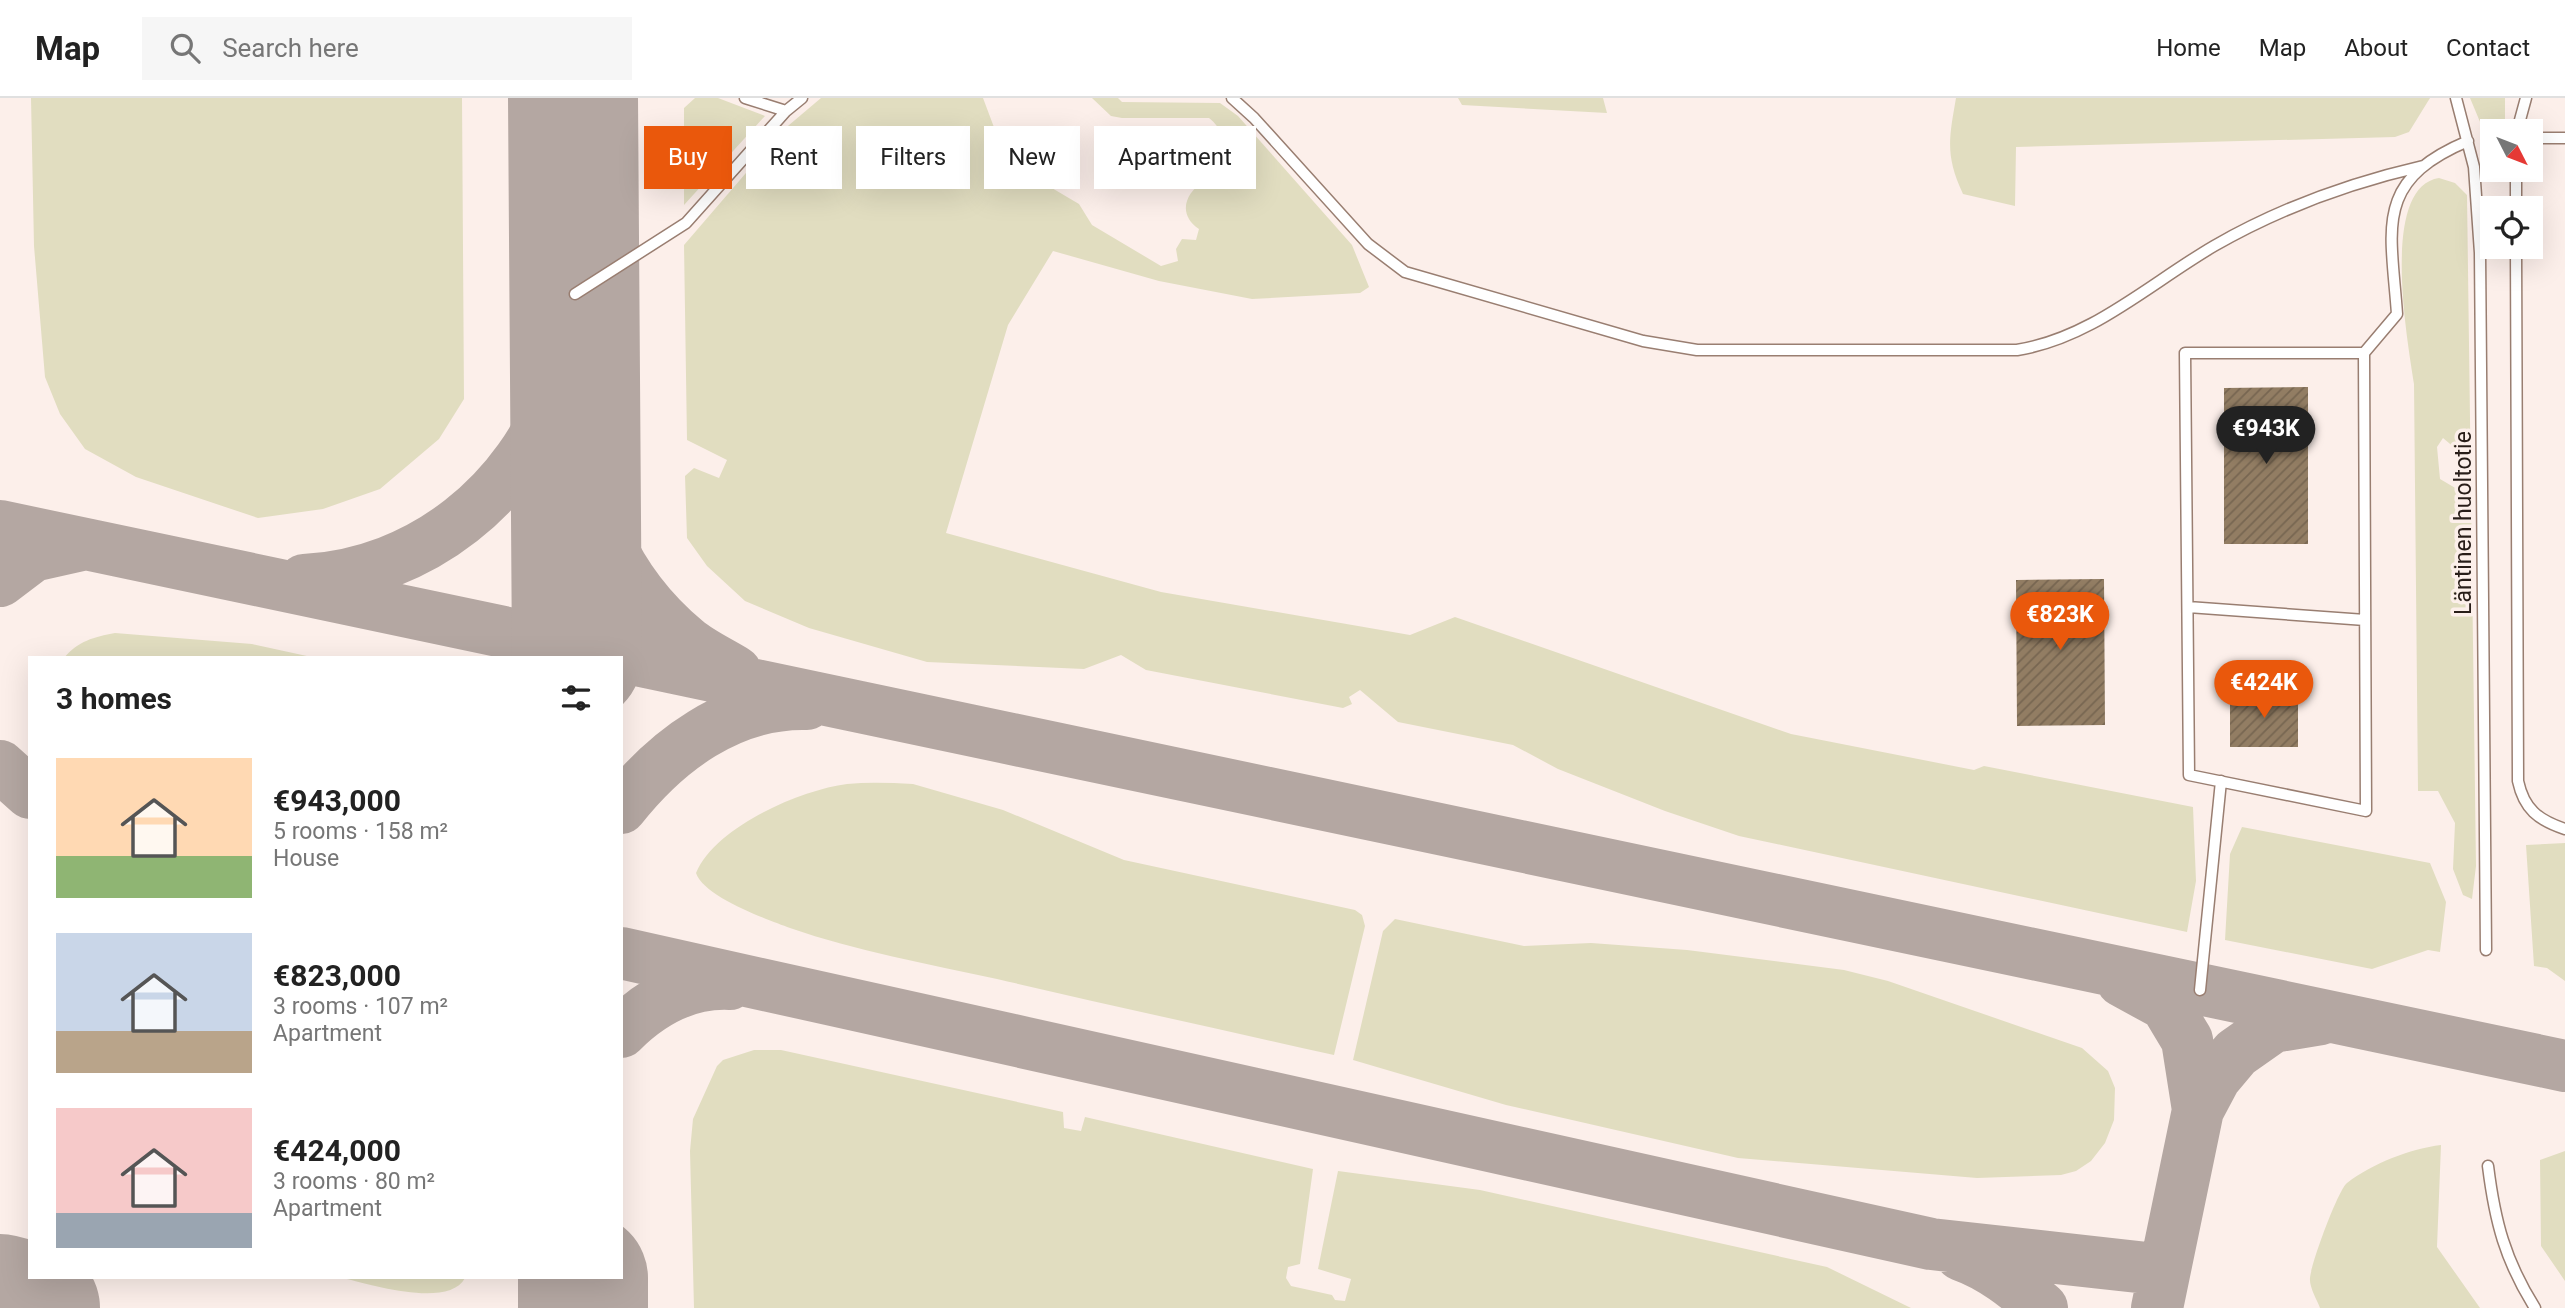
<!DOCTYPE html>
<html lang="en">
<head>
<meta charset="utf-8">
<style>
	:root { --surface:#fff; --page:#f6f6f6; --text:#222; --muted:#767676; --line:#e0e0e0; --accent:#ea580c }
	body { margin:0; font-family:Roboto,sans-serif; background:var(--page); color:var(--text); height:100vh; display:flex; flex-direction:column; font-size:26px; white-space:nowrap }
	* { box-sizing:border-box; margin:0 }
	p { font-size:23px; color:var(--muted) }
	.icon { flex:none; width:38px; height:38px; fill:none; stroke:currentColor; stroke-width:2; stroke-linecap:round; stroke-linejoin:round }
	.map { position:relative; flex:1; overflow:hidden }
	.side { position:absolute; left:28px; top:558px; width:595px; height:623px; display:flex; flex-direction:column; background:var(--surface); border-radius:0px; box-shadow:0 7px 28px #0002 }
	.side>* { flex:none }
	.top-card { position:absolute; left:644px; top:28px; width:665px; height:63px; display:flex; gap:14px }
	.needle { width:46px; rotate:132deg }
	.fabs { position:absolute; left:2480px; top:21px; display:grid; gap:14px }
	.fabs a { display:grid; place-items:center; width:63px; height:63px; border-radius:0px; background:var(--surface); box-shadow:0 7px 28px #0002; font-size:35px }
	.price { position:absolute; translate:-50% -60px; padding:0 16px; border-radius:24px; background:var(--accent); color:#fff; font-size:23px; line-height:46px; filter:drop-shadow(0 2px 4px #0008) }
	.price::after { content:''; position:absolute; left:50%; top:42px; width:21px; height:16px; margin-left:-10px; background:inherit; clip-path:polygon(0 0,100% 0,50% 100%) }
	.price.active { background:#222; color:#fff }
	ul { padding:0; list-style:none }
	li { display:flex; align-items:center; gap:21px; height:175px; padding:0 28px }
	li span { display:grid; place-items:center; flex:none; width:196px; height:140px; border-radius:0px; color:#555 }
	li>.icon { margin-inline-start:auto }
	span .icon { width:84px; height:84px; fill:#fffc; stroke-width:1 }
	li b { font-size:30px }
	h2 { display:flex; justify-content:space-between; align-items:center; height:84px; padding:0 28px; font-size:30px }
	.pill { padding:0 24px; border-radius:0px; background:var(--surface); box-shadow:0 7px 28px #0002; font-size:24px; line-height:63px }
	.pill.active { background:var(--accent); color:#fff }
	header { display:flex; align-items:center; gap:42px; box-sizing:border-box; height:98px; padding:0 35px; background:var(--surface); border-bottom:2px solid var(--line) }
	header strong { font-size:33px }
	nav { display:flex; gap:38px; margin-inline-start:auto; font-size:24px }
	.search { width:490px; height:63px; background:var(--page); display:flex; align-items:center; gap:18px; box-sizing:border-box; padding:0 24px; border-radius:0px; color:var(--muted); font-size:26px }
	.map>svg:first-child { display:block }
</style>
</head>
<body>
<header>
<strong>Map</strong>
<div class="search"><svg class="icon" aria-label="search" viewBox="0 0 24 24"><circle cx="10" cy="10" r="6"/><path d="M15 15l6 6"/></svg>Search here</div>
<nav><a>Home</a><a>Map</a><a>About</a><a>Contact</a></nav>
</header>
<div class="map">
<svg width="2565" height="1210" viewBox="0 0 2565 1210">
	<defs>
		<pattern id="building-hatch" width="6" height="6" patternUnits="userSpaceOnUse" patternTransform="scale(1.75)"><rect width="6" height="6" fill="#927d63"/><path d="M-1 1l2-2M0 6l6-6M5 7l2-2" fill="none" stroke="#776651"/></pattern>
	</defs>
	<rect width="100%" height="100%" fill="#fcefea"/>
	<path fill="#e1ddc0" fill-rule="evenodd" d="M31 0H462L464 301 439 341 380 391 323 411 258 420 136 379 85 351 60 316 45 279 34 148Z
		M695 0H718L765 18 684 107V10Z
		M821 0H983L1001 48 1028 67 1040 83 1079 106 1092 127 1161 168 1178 163 1176 151 1182 141 1196 142 1199 131C1178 117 1184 96 1204 83 1213 77 1225 76 1235 70 1233 54 1222 30 1209 20H1122L1111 18 1092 0H1118L1122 4 1220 5 1238 18 1352 147 1369 189 1360 195 1252 201 1159 183 1053 153 1008 227 946 435 1161 494 1410 537 1455 519 1791 636 1974 672 1984 668 2193 709 2196 783 2187 834 1739 738 1665 713 1558 671 1513 647 1398 624 1360 592 1349 599 1352 606 1343 610 1146 572 1121 557 1084 571 927 564 809 530 745 503 707 468 687 440 685 378 694 370 719 380 727 362 687 342 684 147 782 33Z
		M1458 0H1603L1607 15 1462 7Z
		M1956 0H2430L2409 34 2395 39 2016 49 2015 108 1963 96C1945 57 1949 41 1956 0Z
		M2470 0H2505V29L2483 31Z
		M2439 80 2455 85 2467 97 2476 768 2472 801 2463 797 2453 771 2455 725 2438 693H2418L2414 286C2408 245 2379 89 2439 80ZM2443 340 2456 351 2457 391 2440 381 2437 349Z
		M115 535 252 546 316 560H64C78 543 94 539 115 535Z
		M913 686 1003 712 1124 762 1355 812 1362 817 1365 828 1334 957C1222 932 1109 907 997 881 928 866 856 853 790 830 766 821 704 799 696 775 715 729 800 692 847 686 869 684 891 685 913 686Z
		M2242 729 2430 765 2446 804 2440 854 2428 852 2372 871 2225 842 2230 756Z
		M2565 745V883L2547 870 2534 868 2526 747Z
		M1395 821 1524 848 1591 845 1687 852 1844 872 1888 883 2082 950 2108 973 2115 990 2114 1022 2105 1045 2091 1063 2076 1073 2061 1077 1977 1080 1738 1060 1506 1007 1353 962 1383 833Z
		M754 952H781L1063 1014 1064 1030 1081 1033 1085 1019 1313 1071 1300 1166 1288 1169 1286 1180 1291 1188 1332 1197 1335 1202 1345 1203 1351 1181 1318 1171 1338 1073 1480 1092 1827 1169 1911 1210H694L690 1053 693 1021 717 968 723 962Z
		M2441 1047 2437 1149 2480 1210H2320C2317 1202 2309 1189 2310 1180 2311 1166 2338 1092 2347 1085 2373 1065 2410 1051 2441 1047Z
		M2565 1053V1183L2541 1148 2540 1062Z
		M343 1180H465C449 1210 375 1188 343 1180Z"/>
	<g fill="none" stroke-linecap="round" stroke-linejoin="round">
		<path stroke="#b4a7a2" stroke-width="52" d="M576 313C586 406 611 480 686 543 700 555 720 564 736 574
			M0 428 2565 968
			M304 482C421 476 521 395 559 285 569 257 571 226 575 196
			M0 483 33 458 82 447
			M0 668 30 695
			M621 710C666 653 730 604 807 606
			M621 855 1931 1146 2165 1172
			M2122 883 2166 907 2187 942 2198 1012
			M621 934C651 904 687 884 730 886
			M1961 1157C1992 1168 2017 1188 2042 1210
			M2157 1210 2198 1012 2215 980 2236 955 2273 929 2321 921"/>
		<path stroke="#b4a7a2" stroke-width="130" d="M573 0 577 560
			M583 1180V1210
			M0 1201 35 1210"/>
	</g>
	<path fill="url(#building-hatch)" d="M2308 289V446H2224V290Z
		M2104 481 2105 627 2017 628 2016 482Z
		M2298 594V649H2230V595Z"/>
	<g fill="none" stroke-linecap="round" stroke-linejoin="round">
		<g stroke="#997e71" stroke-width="13">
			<path id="lane" d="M745 0 786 13
				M1232 0 1254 20 1368 146 1405 174 1643 243 1697 252H2017C2092 240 2149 186 2214 148 2280 110 2349 85 2423 68
				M2456 0 2474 69 2480 155 2486 852
				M2517 33 2526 0
				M2530 40H2565
				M2516 72V110
				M2516 149 2518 683C2524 711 2538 722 2565 731
				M575 196 686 125 786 13 802 0
				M2364 255 2366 713 2189 677 2185 255H2364L2397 216C2391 130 2373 83 2468 43
				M2188 509 2365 522
				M2200 892 2221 683
				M2488 1068C2495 1124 2505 1162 2535 1210"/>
		</g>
		<use href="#lane" stroke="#fff" stroke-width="10"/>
	</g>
	<g text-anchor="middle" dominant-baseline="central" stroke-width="7" stroke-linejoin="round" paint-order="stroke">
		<g font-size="23" fill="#281d18" stroke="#fcefea">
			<text transform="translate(2463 425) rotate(-90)">Läntinen huoltotie</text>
		</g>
	</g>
</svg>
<div class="fabs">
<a><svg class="needle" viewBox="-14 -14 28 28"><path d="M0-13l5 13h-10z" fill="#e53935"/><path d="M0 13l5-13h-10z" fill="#767676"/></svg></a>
<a><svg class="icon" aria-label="locate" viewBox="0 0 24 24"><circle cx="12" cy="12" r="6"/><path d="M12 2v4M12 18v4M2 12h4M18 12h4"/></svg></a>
</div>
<b class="price active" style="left:2266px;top:368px">€943K</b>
<b class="price" style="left:2060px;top:554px">€823K</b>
<b class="price" style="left:2264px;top:622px">€424K</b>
<div class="top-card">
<a class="pill active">Buy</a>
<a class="pill">Rent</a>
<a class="pill">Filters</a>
<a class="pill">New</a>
<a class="pill">Apartment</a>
</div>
<section class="side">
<h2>3 homes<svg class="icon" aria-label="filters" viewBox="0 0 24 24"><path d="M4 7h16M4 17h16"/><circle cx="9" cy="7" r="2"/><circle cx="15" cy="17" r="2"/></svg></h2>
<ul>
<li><span style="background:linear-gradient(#ffd9b3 70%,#8fb573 0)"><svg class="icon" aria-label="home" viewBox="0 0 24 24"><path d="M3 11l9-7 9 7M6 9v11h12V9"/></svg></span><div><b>€943,000</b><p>5 rooms · 158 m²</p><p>House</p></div></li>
<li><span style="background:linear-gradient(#c9d6e8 70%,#b9a48a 0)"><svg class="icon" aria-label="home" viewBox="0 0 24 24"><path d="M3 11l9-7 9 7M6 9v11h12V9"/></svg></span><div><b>€823,000</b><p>3 rooms · 107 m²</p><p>Apartment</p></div></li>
<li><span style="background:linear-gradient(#f6c9c9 75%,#9aa5b1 0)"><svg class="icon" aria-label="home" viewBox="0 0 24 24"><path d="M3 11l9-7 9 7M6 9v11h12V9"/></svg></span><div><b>€424,000</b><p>3 rooms · 80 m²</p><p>Apartment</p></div></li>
</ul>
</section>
</div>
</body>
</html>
